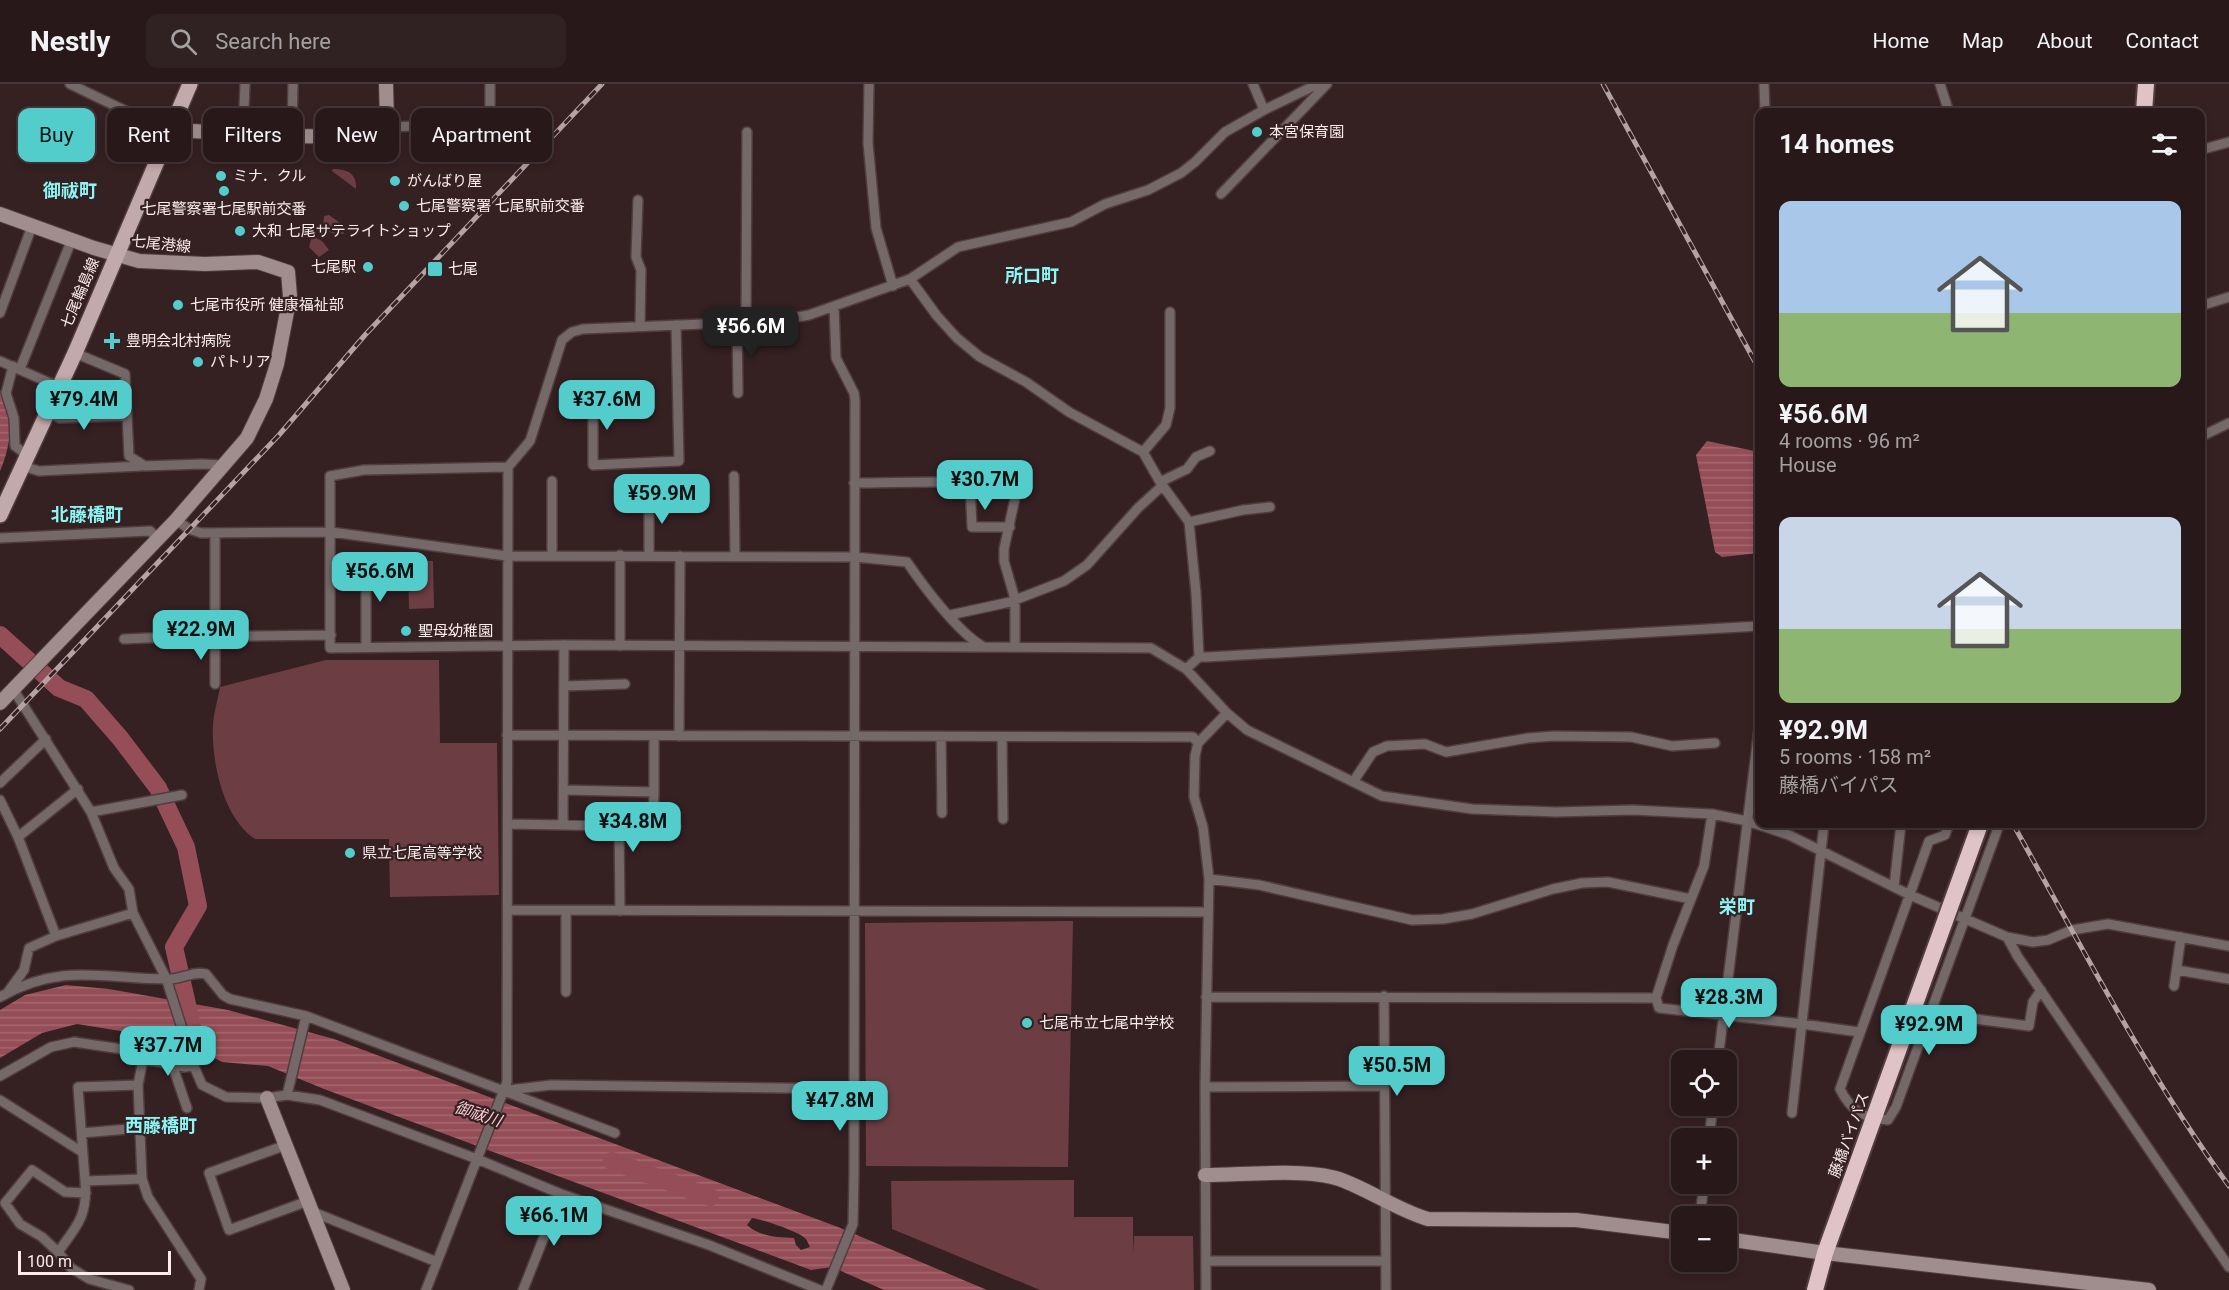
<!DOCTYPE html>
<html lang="en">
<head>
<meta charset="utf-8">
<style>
	:root { --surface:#28181a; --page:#302123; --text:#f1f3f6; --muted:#a5a0a2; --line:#443739; --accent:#52cdcc }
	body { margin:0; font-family:Roboto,"Noto Sans JP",sans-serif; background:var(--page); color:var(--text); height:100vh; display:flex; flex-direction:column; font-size:22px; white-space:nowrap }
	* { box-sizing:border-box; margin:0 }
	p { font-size:20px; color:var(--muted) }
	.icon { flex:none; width:33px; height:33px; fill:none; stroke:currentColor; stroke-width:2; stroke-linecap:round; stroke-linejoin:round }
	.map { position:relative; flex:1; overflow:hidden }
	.details { position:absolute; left:1755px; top:24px; width:450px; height:720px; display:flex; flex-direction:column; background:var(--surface); border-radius:12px; box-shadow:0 3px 9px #0003,0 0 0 2px var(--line) }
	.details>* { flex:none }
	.hud { position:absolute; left:18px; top:24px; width:570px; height:54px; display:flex; gap:12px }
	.buttons { position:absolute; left:1671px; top:966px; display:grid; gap:12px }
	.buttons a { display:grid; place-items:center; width:66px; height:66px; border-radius:12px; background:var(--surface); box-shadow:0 3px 9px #0003,0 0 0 2px var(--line); font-size:30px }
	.scale { position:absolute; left:18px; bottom:15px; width:153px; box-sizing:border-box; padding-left:6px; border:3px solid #faebec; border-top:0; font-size:16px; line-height:21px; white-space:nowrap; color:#faebec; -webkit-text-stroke:4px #352022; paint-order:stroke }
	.price { position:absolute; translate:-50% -51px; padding:0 14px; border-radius:12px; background:var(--accent); color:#111; font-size:20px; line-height:39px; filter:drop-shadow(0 2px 3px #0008) }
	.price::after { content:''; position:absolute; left:50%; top:36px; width:18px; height:14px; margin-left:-9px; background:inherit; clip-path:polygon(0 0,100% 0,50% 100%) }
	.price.current { background:#222; color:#fff }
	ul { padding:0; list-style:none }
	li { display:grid; align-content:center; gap:12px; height:318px; padding:0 24px }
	li span { display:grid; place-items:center; height:186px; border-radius:12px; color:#555 }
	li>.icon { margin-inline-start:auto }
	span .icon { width:108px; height:108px; fill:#fffc; stroke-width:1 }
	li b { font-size:26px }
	h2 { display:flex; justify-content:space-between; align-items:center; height:72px; padding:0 24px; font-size:26px }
	.tag { padding:0 21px; border-radius:12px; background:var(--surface); box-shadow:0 3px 9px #0003,0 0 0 2px var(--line); font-size:21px; line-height:54px }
	.tag.current { background:var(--accent); color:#111 }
	header { display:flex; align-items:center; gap:36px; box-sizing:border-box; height:84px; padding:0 30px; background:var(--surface); border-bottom:2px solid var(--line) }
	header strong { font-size:28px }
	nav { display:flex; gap:33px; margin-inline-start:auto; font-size:21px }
	.search { width:420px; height:54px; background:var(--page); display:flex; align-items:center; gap:15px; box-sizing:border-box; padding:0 21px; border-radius:12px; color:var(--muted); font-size:22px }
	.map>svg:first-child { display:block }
</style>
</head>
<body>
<header>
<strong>Nestly</strong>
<div class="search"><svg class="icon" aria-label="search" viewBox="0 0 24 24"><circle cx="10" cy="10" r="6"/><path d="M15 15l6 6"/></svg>Search here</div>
<nav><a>Home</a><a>Map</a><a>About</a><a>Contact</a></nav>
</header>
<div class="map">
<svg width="2229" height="1206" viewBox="0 0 2229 1206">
	<defs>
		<pattern id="water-rules" width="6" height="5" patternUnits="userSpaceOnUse" patternTransform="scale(1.5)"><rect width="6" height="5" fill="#954e58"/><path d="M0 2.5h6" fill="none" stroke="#a56870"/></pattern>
	</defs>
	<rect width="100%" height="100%" fill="#352022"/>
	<path fill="#6c3e44" d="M333 85C347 85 357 89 356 105L332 87Z
		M329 131 343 141 345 147 343 150H334L323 144 324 132Z
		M312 152 322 157 329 166 319 173 309 163Z
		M408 477H433L434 524 409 525Z
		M326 576H439L440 659H497L499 811 390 813 389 755H255C223 734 211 677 213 640 214 628 218 615 220 603Z
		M1073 837 1068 1083 866 1082 865 839Z
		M1074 1096V1133H1133V1169L1134 1152H1193L1194 1206H1040L892 1145 891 1097Z"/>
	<path fill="url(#water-rules)" fill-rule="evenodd" d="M0 306C17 326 10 365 0 387Z
		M1707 357 1759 368V469L1722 473 1715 468 1696 371Z
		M66 901 109 905 228 926 334 955 838 1143 987 1206H884L832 1183 811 1186 324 1005 268 982 222 978 203 968 152 952 77 940 42 949 0 974V926L25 911ZM639 1084 682 1095 689 1103C675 1107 643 1094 630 1087L629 1085ZM752 1134C761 1135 800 1148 806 1155 807 1157 809 1161 810 1163L801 1166 796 1161 794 1154C777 1153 760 1153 747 1141Z"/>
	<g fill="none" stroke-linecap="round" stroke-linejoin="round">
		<path stroke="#954e58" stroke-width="18" d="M0 551 59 604 86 615 120 654 158 704 186 763 198 822 174 863 192 942
			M612 1077 710 1113"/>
		<g stroke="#513c3e" stroke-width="12">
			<path id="street" d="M70 0 159 43 171 46
				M869 0 868 59 876 144 893 202
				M1253 0 1264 26
				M1764 0 1765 28
				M1940 0 1949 28
				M387 37 390 43 490 39V0
				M243 49 245 0
				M292 52 293 0
				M2200 66 2229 58
				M1221 110 1327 0
				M638 116 636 173 641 186 640 242
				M910 195 937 232 957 254 980 273 1026 298 1069 328 1143 368 1160 398 1189 438 1196 509 1199 573
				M2200 222 2229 213
				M0 229 32 142
				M746 238 747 48
				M737 239 738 309
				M75 269 125 290 129 372 145 382 202 380 222 381
				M0 277 59 303
				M13 282 6 309 14 334 15 362 27 371
				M20 285 72 155
				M593 314V381L679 377 676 241
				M47 328 59 334 127 332
				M2200 353 2229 339
				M1143 368 1166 341 1170 324V228
				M22 382 39 387 142 382
				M508 383 364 386 330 392V564L564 561 1151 564 1186 585 1227 629 1247 646 1382 712 1472 725 1556 728 1633 726 1712 730 1747 737 1789 751 1910 811 2007 853 2033 858 2048 856 2072 846 2108 840 2229 862
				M734 392 735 472
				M552 397V471
				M1160 398 1187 385 1196 373 1210 367
				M854 399C908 399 964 394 1017 405L1004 465V477L1015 515V563
				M970 399 972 443H1010
				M649 410V472
				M176 436 189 445 201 449 331 448 507 472 855 473 907 478C924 503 957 547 982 562
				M1189 438 1243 426 1270 423
				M0 454 150 447 158 454
				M366 475V564
				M950 531 1010 518 1064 497 1087 481 1138 424 1162 402
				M124 555 171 553 331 551
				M620 562V471
				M1186 585 1199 573H1207L1760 542
				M215 600V449
				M564 602 625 600
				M13 605 91 728 114 784 129 805 133 829 166 894 194 982 202 1001 226 1013 267 1014 287 1011 320 1016 477 1075 561 1110 709 1161 820 1206
				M507 651 1193 653 1198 659
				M679 652 680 472
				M941 653 942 729
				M1002 653 1003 735
				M1353 698 1373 668 1387 662 1425 660 1446 668 1528 654 1554 652 1631 653 1672 662 1715 659
				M0 699 46 655
				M564 706 654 708 653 742
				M654 708V652
				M0 716 18 753 56 852
				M91 728 182 711
				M1712 730 1704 782 1673 861 1656 914 1659 924 1802 940 1859 948
				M508 740 619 742
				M1949 740 1945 751 1929 757 1840 1005C1851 1027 1863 1034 1888 1036L1896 1023 1998 744
				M563 741 564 561
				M18 753 78 705
				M1209 795 1259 801 1412 836 1443 835 1472 830 1553 805 1582 799 1608 798 1691 815
				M1894 803 1901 740
				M508 826 1207 828
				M566 827V908
				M620 827 619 742H676
				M2007 853 2018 873 2229 1183
				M2177 886 2229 895
				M2174 902 2181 853
				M8 908 24 886 29 864 56 852 133 829
				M1384 912 1386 1206
				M0 913C63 877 106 896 171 895 184 894 193 887 206 890L223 911 230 915 306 932 615 1049
				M1206 913 1656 914
				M1960 933 2029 942 2033 918 2041 906
				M1718 976 1760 636
				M172 980 187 1024
				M0 992 51 963 74 958 122 965 143 975 185 983 194 982
				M138 1001 78 1003 85 1097 142 1095 138 1001 143 975
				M1205 1003 1384 1002
				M508 1006 551 1001 854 1005
				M287 1011 306 932
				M0 1016 82 1068
				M1792 1029 1824 740
				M82 1049 140 1044
				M1709 1054 1713 1022
				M286 1061 209 1089 229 1146 308 1117
				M142 1095 148 1113 201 1195 199 1206
				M85 1097C88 1132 77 1142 58 1168L42 1153 20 1140 5 1119 32 1086 65 1108 86 1109
				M313 1128 437 1178 426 1206
				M1700 1132 1704 1100
				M58 1168 71 1184 89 1195 129 1206
				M1206 1177H1385
				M437 1178 507 998 508 383 530 357 562 256 572 248 583 245 776 237 809 231 910 195 958 163 1071 138 1105 120 1148 106 1181 89 1195 78 1225 48 1264 26 1318 0
				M523 1206 561 1110
				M826 1206 853 1140 854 1091 855 316 854 309 836 274 834 222
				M1206 1206 1205 1003 1209 795 1203 743 1194 713 1195 672 1198 659 1227 629"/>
		</g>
		<g stroke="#513c3e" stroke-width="16">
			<path id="secondary" d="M171 46 292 52 364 53 381 49 387 37 386 0
				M0 130 94 164 139 177 205 180 258 178 288 188 290 212 277 280 266 315 247 354 176 436 0 619
				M267 1014 343 1206
				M1205 1091C1243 1091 1306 1084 1339 1095 1370 1106 1397 1126 1428 1135L1576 1136 1682 1149
				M1726 1155 1825 1169 2149 1206"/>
		</g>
		<g stroke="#513c3e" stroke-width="18">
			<path id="primary" d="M0 431 75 269 190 0"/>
		</g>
		<g stroke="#513c3e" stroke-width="20">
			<path id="highway" d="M2144 28 2146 0
				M1815 1206 1825 1169 1911 931"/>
		</g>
		<use href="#street" stroke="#746869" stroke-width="9"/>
		<use href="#secondary" stroke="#a08d8e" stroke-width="14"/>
		<use href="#primary" stroke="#c2a9ab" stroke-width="15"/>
		<use href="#highway" stroke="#e0c3c6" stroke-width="16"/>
		<g stroke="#b4a2a4" stroke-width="5">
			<path id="rail" d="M1603 0 1760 287
				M0 645 279 351 365 251 602 0
				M2013 740C2082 863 2146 988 2229 1102"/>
		</g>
		<use href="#rail" stroke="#352022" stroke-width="3" stroke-dasharray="9" stroke-linecap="butt"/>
		<g stroke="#513c3e" stroke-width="20" stroke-linecap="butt">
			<path id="highway-bridge" d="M1911 931 1980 740"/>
		</g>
		<use href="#highway-bridge" stroke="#e0c3c6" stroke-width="16"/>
	</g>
	<g fill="#52cdcc" stroke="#352022" stroke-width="2">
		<circle cx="1257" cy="48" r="6"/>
		<circle cx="221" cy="92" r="6"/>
		<circle cx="395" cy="97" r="6"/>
		<circle cx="224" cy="107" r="6"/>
		<circle cx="404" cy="122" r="6"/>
		<circle cx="240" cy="147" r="6"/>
		<circle cx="368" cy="183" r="6"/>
		<rect x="427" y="177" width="16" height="16" rx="3"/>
		<circle cx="178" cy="221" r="6"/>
		<path d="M109 248h6v6h6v6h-6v6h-6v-6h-6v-6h6z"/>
		<circle cx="198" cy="278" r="6"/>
		<circle cx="406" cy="547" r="6"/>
		<circle cx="350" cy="769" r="6"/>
		<circle cx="1027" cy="939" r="6"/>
	</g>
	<g text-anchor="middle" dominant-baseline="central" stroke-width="4.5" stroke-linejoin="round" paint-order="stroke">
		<g font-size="15" fill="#faebec" stroke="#352022" text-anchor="start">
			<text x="1269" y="48">本宮保育園</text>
			<text x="233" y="92">ミナ．クル</text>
			<text x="407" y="97">がんばり屋</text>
			<text x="416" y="122">七尾警察署 七尾駅前交番</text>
			<text x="224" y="125" text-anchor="middle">七尾警察署七尾駅前交番</text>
			<text x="252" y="147">大和 七尾サテライトショップ</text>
			<text x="356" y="183" text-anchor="end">七尾駅</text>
			<text x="448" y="185">七尾</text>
			<text x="190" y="221">七尾市役所 健康福祉部</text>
			<text x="126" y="257">豊明会北村病院</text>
			<text x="210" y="278">パトリア</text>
			<text x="418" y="547">聖母幼稚園</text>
			<text x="362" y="769">県立七尾高等学校</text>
			<text x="1039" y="939">七尾市立七尾中学校</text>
		</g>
		<g font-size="15" fill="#faebec" stroke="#352022">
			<text transform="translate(161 160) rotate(6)">七尾港線</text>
			<text transform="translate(80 209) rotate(-67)">七尾輪島線</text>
			<text transform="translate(1849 1051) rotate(-70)">藤橋バイパス</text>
		</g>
		<g font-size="16" font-style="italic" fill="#f7cbcf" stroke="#352022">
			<text transform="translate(478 1030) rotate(18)">御祓川</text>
		</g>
		<g font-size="18" font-weight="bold" fill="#8bf6f5" stroke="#352022">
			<text x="70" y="106">御祓町</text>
			<text x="1032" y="191">所口町</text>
			<text x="87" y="430">北藤橋町</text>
			<text x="1737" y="822">栄町</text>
			<text x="161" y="1041">西藤橋町</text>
		</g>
	</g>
</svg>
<div class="buttons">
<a><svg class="icon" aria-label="locate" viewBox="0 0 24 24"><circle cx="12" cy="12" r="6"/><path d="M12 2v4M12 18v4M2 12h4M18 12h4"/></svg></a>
<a>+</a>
<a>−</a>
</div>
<div class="scale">100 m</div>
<b class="price current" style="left:751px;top:274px">¥56.6M</b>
<b class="price" style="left:84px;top:347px">¥79.4M</b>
<b class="price" style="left:607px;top:347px">¥37.6M</b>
<b class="price" style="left:985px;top:427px">¥30.7M</b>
<b class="price" style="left:662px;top:441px">¥59.9M</b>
<b class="price" style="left:380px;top:519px">¥56.6M</b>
<b class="price" style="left:201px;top:577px">¥22.9M</b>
<b class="price" style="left:633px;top:769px">¥34.8M</b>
<b class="price" style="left:1729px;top:945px">¥28.3M</b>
<b class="price" style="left:1929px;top:972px">¥92.9M</b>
<b class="price" style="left:168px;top:993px">¥37.7M</b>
<b class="price" style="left:1397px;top:1013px">¥50.5M</b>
<b class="price" style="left:840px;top:1048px">¥47.8M</b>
<b class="price" style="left:554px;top:1163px">¥66.1M</b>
<div class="hud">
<a class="tag current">Buy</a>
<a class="tag">Rent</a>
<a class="tag">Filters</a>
<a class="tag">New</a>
<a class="tag">Apartment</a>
</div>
<section class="details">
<h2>14 homes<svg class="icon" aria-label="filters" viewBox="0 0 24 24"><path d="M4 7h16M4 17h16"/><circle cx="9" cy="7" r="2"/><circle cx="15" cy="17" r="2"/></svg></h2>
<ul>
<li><span style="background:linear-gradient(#a9c7e8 60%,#8fb573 0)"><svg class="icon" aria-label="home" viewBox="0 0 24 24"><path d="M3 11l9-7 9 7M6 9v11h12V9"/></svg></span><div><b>¥56.6M</b><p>4 rooms · 96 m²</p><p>House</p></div></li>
<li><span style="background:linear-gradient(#c9d6e8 60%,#8fb573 0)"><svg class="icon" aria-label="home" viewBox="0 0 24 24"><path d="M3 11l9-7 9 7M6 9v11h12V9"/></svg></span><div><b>¥92.9M</b><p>5 rooms · 158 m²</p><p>藤橋バイパス</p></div></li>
</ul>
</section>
</div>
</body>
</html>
